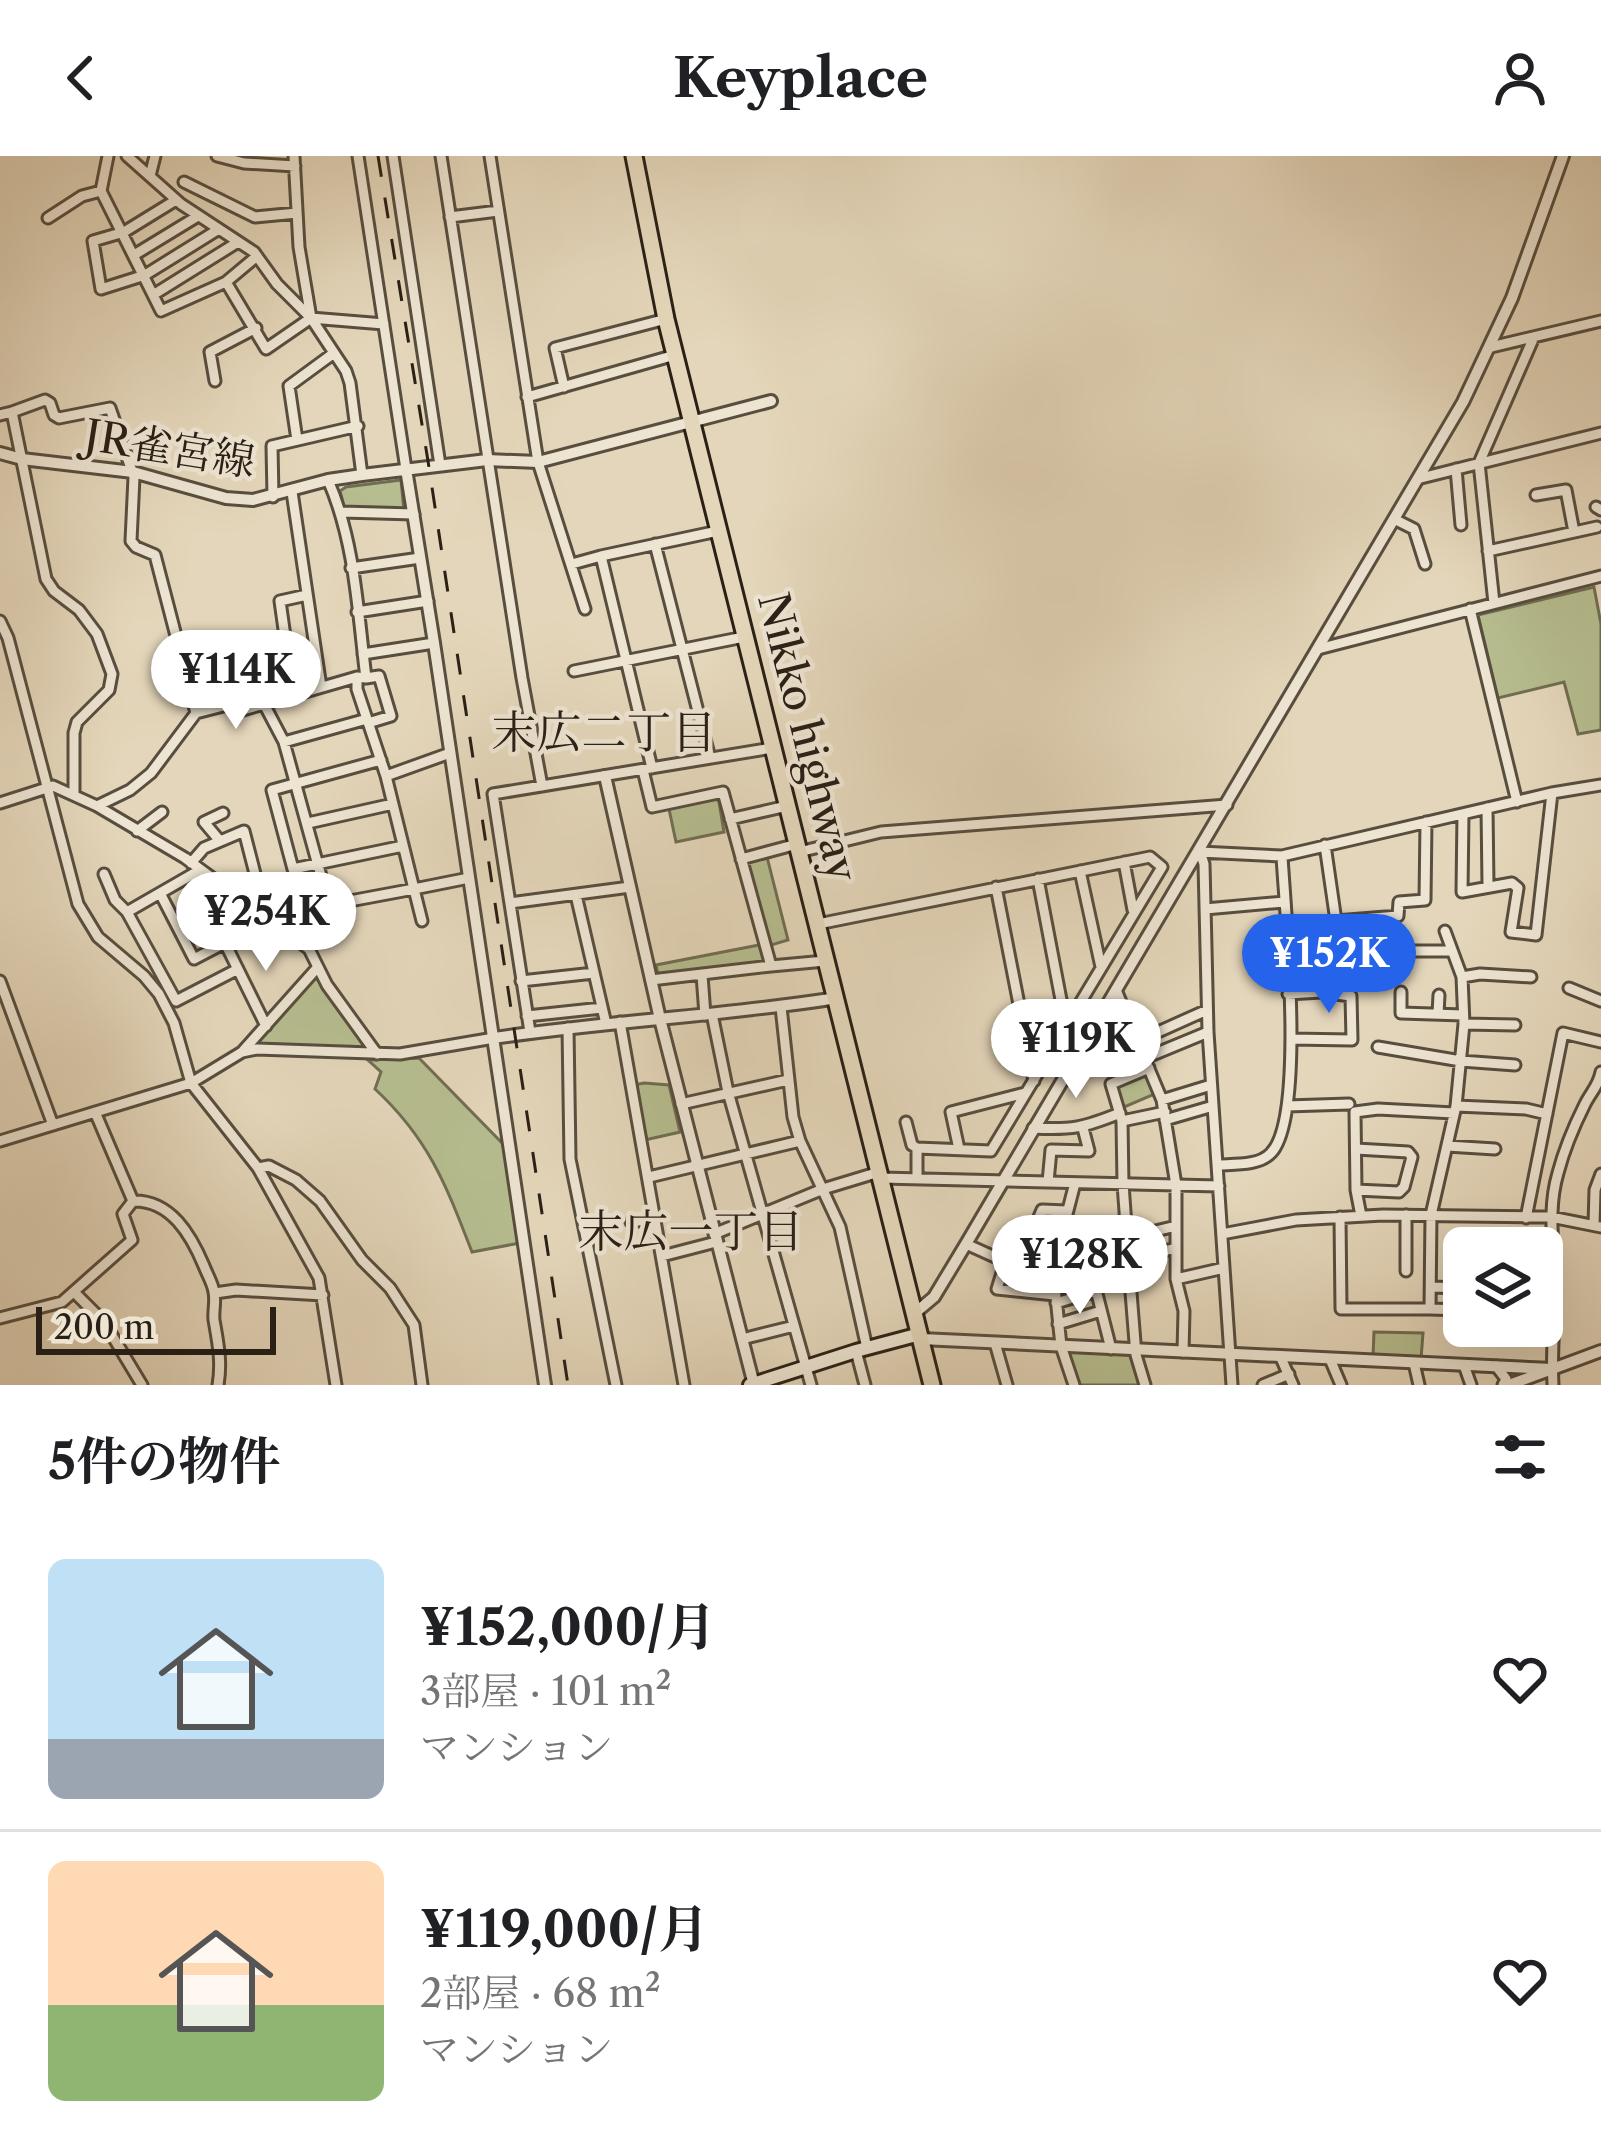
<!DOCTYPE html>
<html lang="ja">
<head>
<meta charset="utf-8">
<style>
	:root { --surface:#fff; --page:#f6f6f6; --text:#202124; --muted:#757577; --line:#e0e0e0; --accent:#2563eb }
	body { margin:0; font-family:"Libre Caslon Text","Noto Serif JP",serif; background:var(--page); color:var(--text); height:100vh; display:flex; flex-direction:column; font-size:45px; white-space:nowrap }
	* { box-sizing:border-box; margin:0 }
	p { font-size:39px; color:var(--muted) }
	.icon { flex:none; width:66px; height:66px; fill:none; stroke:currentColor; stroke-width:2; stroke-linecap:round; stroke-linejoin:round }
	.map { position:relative; height:1229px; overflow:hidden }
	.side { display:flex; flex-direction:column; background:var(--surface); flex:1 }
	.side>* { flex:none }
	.controls { position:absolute; left:1443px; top:1071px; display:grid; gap:24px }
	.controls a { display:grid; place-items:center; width:120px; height:120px; border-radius:18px; background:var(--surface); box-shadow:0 12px 48px #0002; font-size:60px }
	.scale { position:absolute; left:36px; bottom:30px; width:240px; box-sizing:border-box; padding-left:12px; border:6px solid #2a2016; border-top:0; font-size:33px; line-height:42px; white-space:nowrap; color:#2a2016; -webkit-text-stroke:9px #ede4d2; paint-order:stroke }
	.price { position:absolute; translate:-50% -102px; padding:0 27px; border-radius:42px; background:#fff; color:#222; font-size:39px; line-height:78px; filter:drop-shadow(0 3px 6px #0008) }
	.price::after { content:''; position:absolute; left:50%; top:72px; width:36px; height:27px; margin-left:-18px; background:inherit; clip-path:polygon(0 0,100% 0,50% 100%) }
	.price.on { background:var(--accent); color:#fff }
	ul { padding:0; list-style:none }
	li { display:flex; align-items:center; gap:36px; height:300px; padding:0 48px }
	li+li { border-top:3px solid var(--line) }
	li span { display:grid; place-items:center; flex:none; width:336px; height:240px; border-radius:18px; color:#555 }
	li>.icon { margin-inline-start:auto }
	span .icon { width:144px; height:144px; fill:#fffc; stroke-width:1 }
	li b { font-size:51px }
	h2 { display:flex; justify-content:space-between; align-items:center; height:144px; padding:0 48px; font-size:51px }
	header { display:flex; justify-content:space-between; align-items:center; height:156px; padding:0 48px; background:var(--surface); font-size:54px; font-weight:800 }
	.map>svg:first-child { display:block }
</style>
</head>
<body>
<header><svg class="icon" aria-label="back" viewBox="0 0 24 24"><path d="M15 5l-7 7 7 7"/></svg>Keyplace<svg class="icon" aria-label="person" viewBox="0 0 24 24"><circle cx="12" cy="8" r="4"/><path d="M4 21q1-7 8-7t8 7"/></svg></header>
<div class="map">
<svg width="1601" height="1229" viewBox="0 0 1601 1229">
	<rect width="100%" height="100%" fill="#e4d6ba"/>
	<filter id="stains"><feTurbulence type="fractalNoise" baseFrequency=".00167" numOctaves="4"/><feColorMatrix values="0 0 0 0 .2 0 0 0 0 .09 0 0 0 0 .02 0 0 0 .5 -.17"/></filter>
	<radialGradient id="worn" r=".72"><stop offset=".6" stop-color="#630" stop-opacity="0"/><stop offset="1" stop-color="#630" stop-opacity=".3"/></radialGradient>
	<path fill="#b6bd8f" stroke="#706e52" stroke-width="3" d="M401 324 404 355 345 354 340 335 346 331Z
		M1594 431 1601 468V574L1578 578 1564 526 1498 542 1478 459Z
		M716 642 719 646 724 676 676 686 669 653Z
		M767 701 788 784 768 790 744 708Z
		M759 789 764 803 762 807 658 819 656 809Z
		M315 817 369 893 274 888 253 890Z
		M419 902 503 988 520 1087 472 1096C446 1029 429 983 375 933L381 916 368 904Z
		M1148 915 1157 937 1122 952 1115 929Z
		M644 927 669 929 680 976 645 984 634 929Z
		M1374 1176 1423 1177 1421 1203 1373 1201Z
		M1069 1196 1130 1199 1141 1229H1078L1067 1199Z"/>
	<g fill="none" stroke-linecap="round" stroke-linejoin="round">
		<g stroke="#584e3f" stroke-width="15">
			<path id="minor" d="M108 0 101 35 161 155 226 126
				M127 0 181 48 254 96 277 128 311 162 346 215 350 227 362 319
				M217 0 244 7 295 10
				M294 0 299 91 311 162
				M358 0 406 313
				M393 0 440 309
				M441 0 522 522 542 630
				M490 0 538 306 585 453
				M150 20 155 0
				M184 26 255 61 297 57
				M176 44 124 76 93 85 101 133 145 119 219 73
				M450 61 498 55
				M48 62 82 40 101 35
				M134 99 198 60
				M257 100 226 126 266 193 311 162 384 168
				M153 139 238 86
				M1491 191 1601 165
				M215 225 210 196 256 172
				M564 231 555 192 666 163
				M527 241 675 199
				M12 256 45 244 50 247 54 259 59 262 110 252 134 321 131 385 136 391 155 399 196 557
				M0 259 12 256 46 423 54 435 79 454 97 478 112 518 109 534 77 566 74 577V639
				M297 284 289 230 334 197
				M1456 313 1461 369
				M1421 322 1601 277
				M292 336 321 531
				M1536 339 1566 334 1574 376
				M273 341 272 290 358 270
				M1596 351 1601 354
				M342 356 414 358
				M1396 364 1414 373 1425 408
				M655 388 710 602
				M1488 395 1597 371
				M601 400 718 375
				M572 408 601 400 652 612
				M351 412 420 402
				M307 439 280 445 289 509 317 505
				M1494 447 1479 307 1534 181
				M1470 453 1517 646
				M357 456 428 445
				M0 465 8 482 78 748 98 781 144 820 159 838 174 867 191 927 258 1012 319 1122 336 1229
				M1318 493 1601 420
				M363 498 434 487
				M574 515 744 481
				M366 522 379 520 391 560 368 567
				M264 548 284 586 329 749
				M284 586 367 563
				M381 604 272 634 293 713 403 690
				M643 614 652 651 723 636 771 810 651 824
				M386 620 450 597
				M0 647 53 630 97 650 185 702 309 793 327 829 377 898
				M97 650 130 634 151 617 196 557 235 547 243 554 357 521
				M1487 652 1488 729
				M1463 658 1462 736 1512 727 1518 732 1511 776 1536 779 1552 637
				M730 663 787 650
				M308 667 393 648
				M137 675 162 656
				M220 685 204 666 223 657
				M1325 689 1336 765 1398 760 1399 746 1425 744 1426 666
				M799 696 881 676 1227 649
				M741 703 797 688
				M1124 706 1133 754
				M191 707 204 692 244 675 262 745 264 761
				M200 714 127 756 176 845 238 813
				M1080 715 1101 811
				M104 718 115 744 127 756
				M1038 723 1066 870
				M996 731 1034 925
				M160 737 194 803 261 768 264 761 414 733 386 620 357 533V521L366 522C358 457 355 385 328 324
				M576 739 606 868
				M510 747 630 731
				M1205 753 1284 746
				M422 765 414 733 469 722
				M818 768 1150 701 1162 711 991 995 917 992V1023
				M225 787 266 870
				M1403 795H1452
				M1286 798 1362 791
				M771 810 825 805
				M702 819 705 859
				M1462 821 1480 818 1531 821
				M0 825 53 969
				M521 825 594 817
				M1569 832 1601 845
				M1116 834 1162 944 1176 1029V1092L1128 1104
				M1401 836V857L1463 859
				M1288 838 1321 836 1351 840 1352 884 1291 883
				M781 851 793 961 800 985 840 1071 867 1192
				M712 858 728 936 811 1229
				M1438 858 1439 839
				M527 860 602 852
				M620 866 684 1229
				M1464 868 1515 869
				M568 872 570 1003 616 1229
				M530 876 493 638 772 592
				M1138 885 1207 854
				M1378 891 1461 905 1515 909
				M242 896 317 812
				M1145 902 1208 876
				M1129 920 1121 901 1141 892
				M1162 944 1211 929
				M681 948 788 924
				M1287 950 1349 948
				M1456 950 1526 953 1547 958
				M95 956 133 1045C171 1044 191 1079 204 1110 207 1118 213 1128 214 1136 216 1145 213 1155 214 1164 218 1187 222 1206 218 1229
				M1165 964 1213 950
				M1122 965 1165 956
				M906 966 912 989 917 992
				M1033 972C1072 974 1083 972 1120 957
				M0 985 191 927 242 896 257 893 400 898 494 882
				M1447 990 1495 993
				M959 993 951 956 1025 937
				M1356 993 1408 996 1412 1001 1404 1031 1399 1036 1356 1034
				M1218 1009C1234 1008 1259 1010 1271 997 1306 961 1285 755 1282 700
				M258 1012 269 1010 296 1024 320 1045 362 1104 390 1132 414 1169 422 1229
				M649 1021 800 985
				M881 1022 1219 1030
				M1048 1026 1051 994 1089 995 1083 972
				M1361 1060 1356 1034 1355 956 1378 953 1454 957
				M1340 1061 1341 1153H1430L1431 1059 1456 950 1464 868 1462 821 1445 775
				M1526 1062 1563 877 1601 886
				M631 1066 656 1062
				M1064 1068 1083 1078 1127 1074
				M1594 1069 1595 1034 1601 1018
				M714 1078 823 1033 879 1016
				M1222 1078 1296 1064 1383 1059 1551 1061 1601 1071
				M1127 1082 1176 1070
				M966 1088 997 1102 1130 1124
				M1176 1092V1123L1184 1155 1183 1196
				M1084 1096 1128 1094
				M662 1100 716 1086
				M1006 1104 997 1133 1055 1139
				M1020 1106 1042 1054 1067 1055
				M1406 1115V1059
				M1092 1118 1111 1193
				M1176 1123 1224 1112
				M1431 1131 1464 1132
				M74 1136 104 1166 142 1229
				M215 1137 236 1134 323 1139
				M1056 1147 1096 1135
				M1430 1153 1462 1154
				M0 1162 62 1146 132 1084 123 1058 133 1045
				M1058 1168 1101 1155
				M742 1183 794 1170
				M995 1187 1007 1229
				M856 1195 865 1229
				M1281 1202 1293 1229
				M1330 1203 1341 1229
				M1414 1207 1419 1229
				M1464 1209 1471 1229
				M1496 1210 1506 1223 1503 1229
				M1074 1229 1061 1190 1053 1112 1075 1027
				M1145 1229 1136 1199 1130 1124 1123 1028 1122 965 1111 928 1149 912
				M1232 1229 1208 876 1204 708 1200 696 1282 700 1552 637 1601 629
				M1263 1229 1289 1218
				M1553 1229C1551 1195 1555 1161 1555 1127 1554 1090 1547 1054 1558 1017 1564 994 1574 970 1585 948 1591 936 1599 929 1601 916"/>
		</g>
		<g stroke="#584e3f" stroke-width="16">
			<path id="tertiary" d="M0 297 22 303 133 316 226 342 253 344 328 324 362 319 487 304 538 306 771 245
				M406 313 434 487 545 1229
				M605 620 660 863 754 1229
				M494 882C608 865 723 860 837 842
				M915 1157 934 1141 966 1088 1463 246 1512 142 1563 0
				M921 1183 1552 1213
				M1509 1229 1601 1195"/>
		</g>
		<g stroke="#2a2016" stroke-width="18">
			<path id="secondary" d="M750 1229 856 1195 920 1178"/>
		</g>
		<g stroke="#2a2016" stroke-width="21">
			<path id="trunk" d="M634 0 666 163 932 1229"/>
		</g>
		<use href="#minor" stroke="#ede4d2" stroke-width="9"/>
		<use href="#tertiary" stroke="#ede4d2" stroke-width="10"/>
		<use href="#secondary" stroke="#ede4d2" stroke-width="12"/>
		<use href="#trunk" stroke="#e4d6ba" stroke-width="15"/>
		<path stroke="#2a2016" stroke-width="3" stroke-dasharray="21 21" stroke-linecap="butt" d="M378 0 428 305 568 1229"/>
	</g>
	<g text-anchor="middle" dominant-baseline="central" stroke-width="9" stroke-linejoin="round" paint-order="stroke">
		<g font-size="42" fill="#2a2016" stroke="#ede4d2">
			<text transform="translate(170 292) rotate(9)">JR雀宮線</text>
			<text transform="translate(808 581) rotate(76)">Nikko highway</text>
		</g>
		<g font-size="45" fill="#2a2016" stroke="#ede4d2">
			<text x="604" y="576">末広二丁目</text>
			<text x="691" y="1075">末広一丁目</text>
		</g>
	</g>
	<rect width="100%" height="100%" filter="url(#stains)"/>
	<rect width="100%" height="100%" fill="url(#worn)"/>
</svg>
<div class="controls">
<a><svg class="icon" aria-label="layers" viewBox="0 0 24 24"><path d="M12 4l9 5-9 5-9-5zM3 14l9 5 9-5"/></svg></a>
</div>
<div class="scale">200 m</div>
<b class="price" style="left:236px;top:576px">¥114K</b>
<b class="price" style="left:266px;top:818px">¥254K</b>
<b class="price on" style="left:1329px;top:860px">¥152K</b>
<b class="price" style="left:1076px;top:945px">¥119K</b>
<b class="price" style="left:1080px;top:1161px">¥128K</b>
</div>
<section class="side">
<h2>5件の物件<svg class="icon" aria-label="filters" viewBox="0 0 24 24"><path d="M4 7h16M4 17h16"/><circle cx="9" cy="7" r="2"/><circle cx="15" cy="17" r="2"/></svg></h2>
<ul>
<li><span style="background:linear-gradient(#bfe0f5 75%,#9aa5b1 0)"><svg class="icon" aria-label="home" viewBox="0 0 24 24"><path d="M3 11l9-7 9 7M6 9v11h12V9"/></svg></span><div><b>¥152,000/月</b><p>3部屋 · 101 m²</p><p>マンション</p></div><svg class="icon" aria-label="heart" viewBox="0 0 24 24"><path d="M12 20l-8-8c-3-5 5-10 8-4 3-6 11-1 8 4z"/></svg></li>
<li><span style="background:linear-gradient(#ffd9b3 60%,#8fb573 0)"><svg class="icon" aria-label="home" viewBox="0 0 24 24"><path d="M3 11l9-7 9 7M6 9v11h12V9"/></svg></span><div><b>¥119,000/月</b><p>2部屋 · 68 m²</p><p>マンション</p></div><svg class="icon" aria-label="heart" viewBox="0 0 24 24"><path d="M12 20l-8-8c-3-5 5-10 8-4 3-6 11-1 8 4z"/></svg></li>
</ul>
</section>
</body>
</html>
